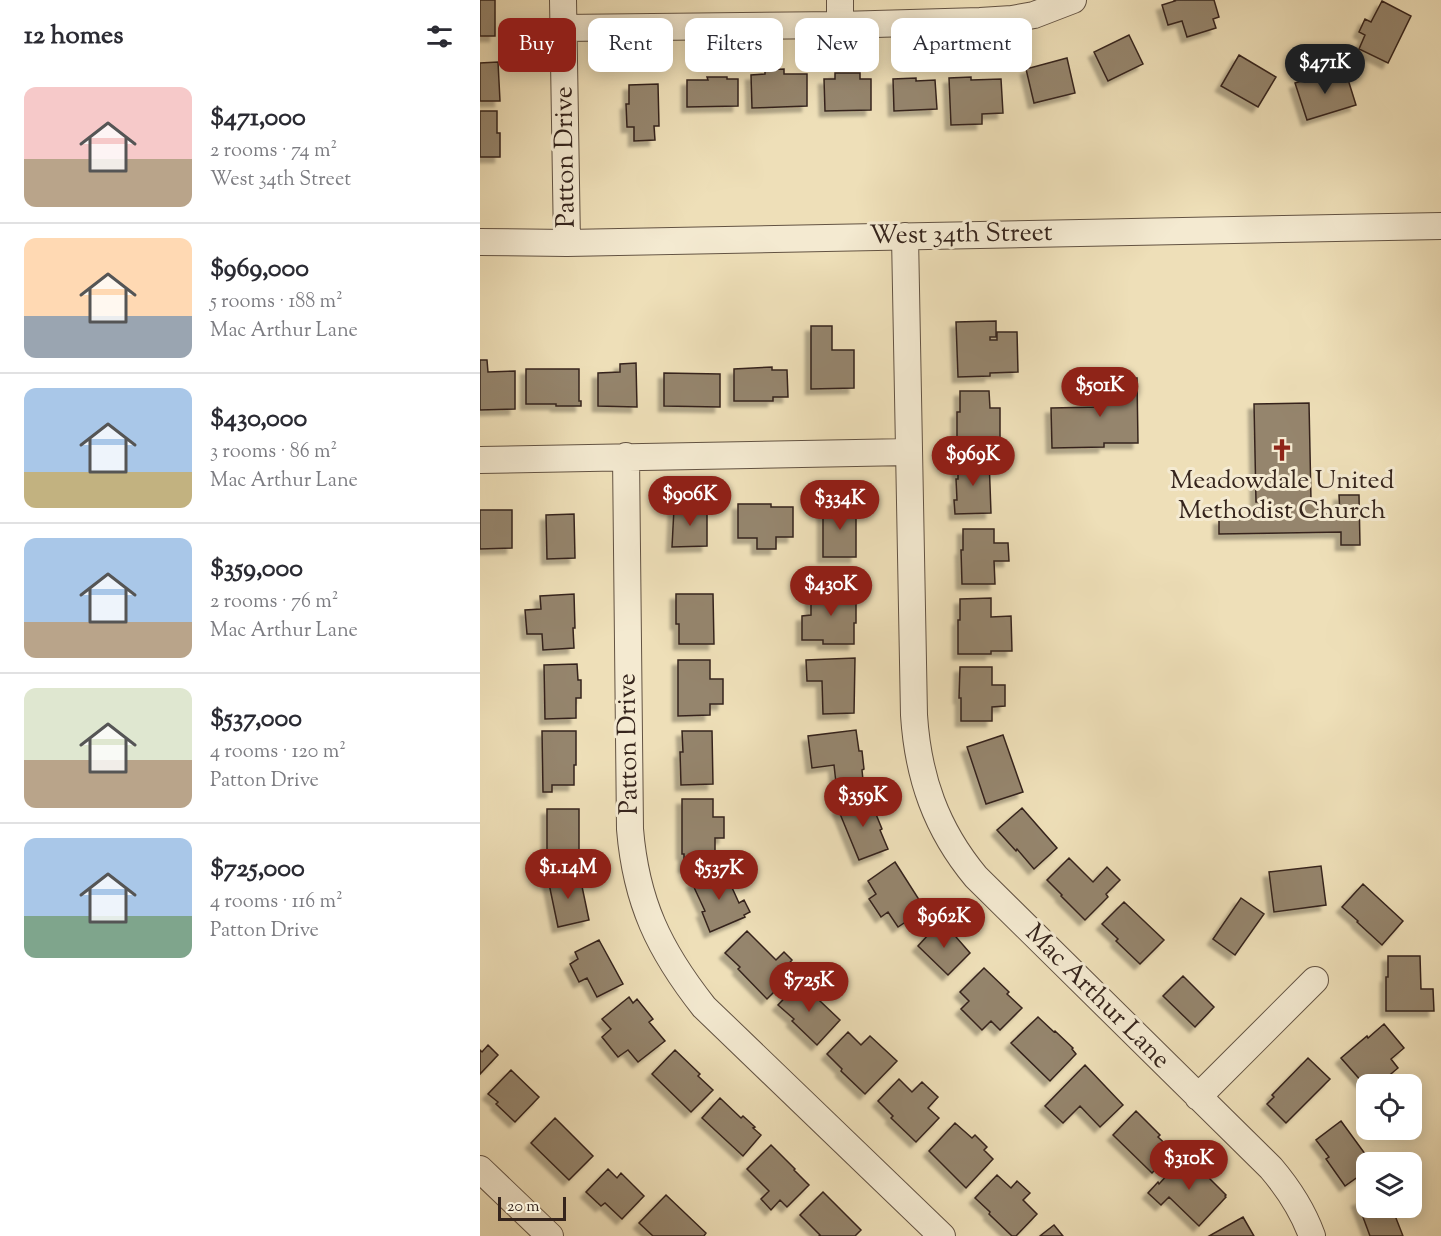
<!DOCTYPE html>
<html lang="en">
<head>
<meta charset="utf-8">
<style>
	:root { --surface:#fff; --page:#f2f2f3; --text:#2b2b33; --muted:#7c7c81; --line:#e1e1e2; --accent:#8f2418 }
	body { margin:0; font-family:"Sorts Mill Goudy",serif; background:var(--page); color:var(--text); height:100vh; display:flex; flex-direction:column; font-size:22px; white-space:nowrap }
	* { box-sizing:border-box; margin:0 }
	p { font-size:20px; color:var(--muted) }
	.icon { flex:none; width:33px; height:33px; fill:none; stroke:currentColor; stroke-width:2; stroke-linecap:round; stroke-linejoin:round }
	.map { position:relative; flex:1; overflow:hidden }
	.side { display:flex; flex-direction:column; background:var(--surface); width:480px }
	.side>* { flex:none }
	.guide { position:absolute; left:18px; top:18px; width:570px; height:54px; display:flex; gap:12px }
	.tools { position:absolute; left:876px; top:1074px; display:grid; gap:12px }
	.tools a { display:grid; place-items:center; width:66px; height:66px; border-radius:12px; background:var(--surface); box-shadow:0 3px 15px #0003; font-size:30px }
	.scale { position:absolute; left:18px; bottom:15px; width:68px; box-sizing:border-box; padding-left:6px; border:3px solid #35241c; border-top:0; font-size:16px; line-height:21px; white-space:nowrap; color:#35241c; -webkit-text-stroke:4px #f4ead1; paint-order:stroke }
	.price { position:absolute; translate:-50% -51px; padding:0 14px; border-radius:21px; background:var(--accent); color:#fff; font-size:20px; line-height:39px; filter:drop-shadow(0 2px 3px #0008) }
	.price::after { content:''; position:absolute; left:50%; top:36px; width:18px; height:14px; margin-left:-9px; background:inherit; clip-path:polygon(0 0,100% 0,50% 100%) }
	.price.on { background:#222; color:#fff }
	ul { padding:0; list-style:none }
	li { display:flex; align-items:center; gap:18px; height:150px; padding:0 24px }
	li+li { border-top:2px solid var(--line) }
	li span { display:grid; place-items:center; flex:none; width:168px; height:120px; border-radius:12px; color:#555 }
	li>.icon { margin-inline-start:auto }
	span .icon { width:72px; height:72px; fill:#fffc; stroke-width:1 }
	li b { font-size:26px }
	h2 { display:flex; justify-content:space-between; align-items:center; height:72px; padding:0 24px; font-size:26px }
	.chip { padding:0 21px; border-radius:12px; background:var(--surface); box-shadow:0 3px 15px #0003; font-size:21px; line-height:54px }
	.chip.on { background:var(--accent); color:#fff }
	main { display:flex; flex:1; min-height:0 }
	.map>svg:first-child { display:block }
</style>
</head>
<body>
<main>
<section class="side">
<h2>12 homes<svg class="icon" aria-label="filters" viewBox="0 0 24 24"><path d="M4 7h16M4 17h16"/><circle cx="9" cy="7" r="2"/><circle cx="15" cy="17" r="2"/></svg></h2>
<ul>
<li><span style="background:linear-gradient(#f6c9c9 60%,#b9a48a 0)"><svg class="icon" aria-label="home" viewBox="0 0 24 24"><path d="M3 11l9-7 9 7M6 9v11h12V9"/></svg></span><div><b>$471,000</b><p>2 rooms · 74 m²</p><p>West 34th Street</p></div></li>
<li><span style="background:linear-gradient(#ffd9b3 65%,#9aa5b1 0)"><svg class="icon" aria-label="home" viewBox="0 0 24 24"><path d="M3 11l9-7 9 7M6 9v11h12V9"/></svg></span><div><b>$969,000</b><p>5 rooms · 188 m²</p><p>Mac Arthur Lane</p></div></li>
<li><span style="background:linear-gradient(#a9c7e8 70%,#c2b280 0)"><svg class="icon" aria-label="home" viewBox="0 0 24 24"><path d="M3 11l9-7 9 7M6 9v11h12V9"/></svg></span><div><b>$430,000</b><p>3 rooms · 86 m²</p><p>Mac Arthur Lane</p></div></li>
<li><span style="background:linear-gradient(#a9c7e8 70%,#b9a48a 0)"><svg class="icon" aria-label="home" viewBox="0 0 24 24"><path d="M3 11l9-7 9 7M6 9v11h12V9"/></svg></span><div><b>$359,000</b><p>2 rooms · 76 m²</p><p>Mac Arthur Lane</p></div></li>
<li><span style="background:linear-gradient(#dfe7d0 60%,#b9a48a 0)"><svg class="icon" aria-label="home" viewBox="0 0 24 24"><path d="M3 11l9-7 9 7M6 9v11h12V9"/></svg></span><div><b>$537,000</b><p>4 rooms · 120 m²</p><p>Patton Drive</p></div></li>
<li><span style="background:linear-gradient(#a9c7e8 65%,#7fa58c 0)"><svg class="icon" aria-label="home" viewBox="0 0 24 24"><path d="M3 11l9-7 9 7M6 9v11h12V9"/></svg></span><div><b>$725,000</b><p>4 rooms · 116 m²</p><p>Patton Drive</p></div></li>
</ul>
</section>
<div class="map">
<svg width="961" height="1236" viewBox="0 0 961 1236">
	<defs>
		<filter id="shadow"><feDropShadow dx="-5.5" dy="5.5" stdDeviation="1.5" flood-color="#0004"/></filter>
	</defs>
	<rect width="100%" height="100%" fill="#eedfb8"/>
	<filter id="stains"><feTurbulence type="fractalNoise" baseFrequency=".00333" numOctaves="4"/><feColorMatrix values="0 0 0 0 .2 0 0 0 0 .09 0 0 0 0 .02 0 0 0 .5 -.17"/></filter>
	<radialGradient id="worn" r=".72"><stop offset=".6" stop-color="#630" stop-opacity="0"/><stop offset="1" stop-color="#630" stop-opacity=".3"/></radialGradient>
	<path fill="#95856d" stroke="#35241c" stroke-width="1.5" filter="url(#shadow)" d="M0 0H15V36H0Z
		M694 0H734L739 17 733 19 736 28 707 37 702 21 688 25 682 5 695 1Z
		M902 1 931 16 908 63 879 49 885 35 879 32 885 19 891 22Z
		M649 35 663 64 628 81 614 52Z
		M759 55 796 77 778 107 741 86Z
		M587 58 595 93 554 103 546 69Z
		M18 62 20 101H0V63Z
		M304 69V74H327V106L272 108 271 75 285 74V70Z
		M355 73H380V79H391V110L345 111 344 79H355Z
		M866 73 876 105 827 120 815 83 845 74 846 79Z
		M227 77H247V79H258V106L207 107V80H228Z
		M491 77V80L521 79 523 113 502 114V124L471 125 469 78Z
		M436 78V81L455 80 457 109 414 111 413 79Z
		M178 84 179 126H174L175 140 154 141V127H147L146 104H149V85Z
		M0 111H17V133H20V157H0Z
		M516 321V337H510V340H517V332H537L538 372 510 373V376L478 377 476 322Z
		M331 326H352V350H374V388L331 389Z
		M0 360H7L8 372 35 371V409L0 410Z
		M156 363 157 407 118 406V373L140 372V364Z
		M292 367V370H307L308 397H293V401H254V369Z
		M46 369H99V401H101V406H76V404H46Z
		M184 373 240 374V407L184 406Z
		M657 378 658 443H624V447L572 448 571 408 620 407V379Z
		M480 391H509L510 408H520V445H477V412H480Z
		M829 403 831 500H838V514H860L859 495H879L880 545H861V532L739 534V519L786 518 785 502H776L774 404Z
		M509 458 511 513 475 514 474 500H477L476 479H478V459Z
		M258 504H291V507H313V537H296V549H277V538H258Z
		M343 505H376V557H343Z
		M227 507V546L192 547 194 508Z
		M0 510H32V548L0 549Z
		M94 514 95 558 67 559 66 515Z
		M483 529H514V543H528L529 561H514L515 584H482L481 550H483Z
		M376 589V623H374V644H343V640H322V616L331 615V590Z
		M94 594 95 628H93L94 648 63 650 62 634H47L45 610 61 609 60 596Z
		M196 594H233L234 644H199V624H196Z
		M511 598V617L531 616 532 651H511V654H478V620H480V599Z
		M375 658 374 713 343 714 342 681H327L326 660Z
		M198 660H230V679H243V704H230V715L198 716Z
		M97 664 98 680H101V698H96V718L65 719 64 665Z
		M480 667H512V685H525V706L512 707V721H481V698H479Z
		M376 730 379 751H382L384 769 382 770 383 780 356 783 354 765 332 768 328 736Z
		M62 731H96V765H94V785H72V792H63Z
		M202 731H232L233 784 201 785 200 752H203Z
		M523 735 543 792 506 804 487 747Z
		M389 797 402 829 400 830 408 849 379 860 358 809Z
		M202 799H233V817H244V838H235V863L204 867V854H202Z
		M542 808 577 848 554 869 537 849 536 851 517 830Z
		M67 809H99V851H67Z
		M589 858 613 882 627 867 640 880 626 894 628 897 605 920 581 896 582 895 567 880Z
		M415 862 445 909 418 927 408 912 401 917 389 899 396 894 388 881Z
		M841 866 846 905 794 912 789 872Z
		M244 870 259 903 264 900 270 912 264 915 265 917 230 932 222 912 225 911 212 883Z
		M99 872 109 920 78 927 68 879Z
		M883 884 923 921 902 945 877 922 878 921 862 907Z
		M761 898 784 914 755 955 733 939Z
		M644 902 684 940 660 964 636 941 638 939 622 924Z
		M459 923 468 932 470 930 490 953 468 975 438 946Z
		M267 931 296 960 304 952 312 960 304 969 311 975 287 999 258 969 260 967 245 953Z
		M119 940 143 984 117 997 107 978 99 982 90 964 98 959 95 952Z
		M908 956H940L941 989H953L954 1011H906V977H908Z
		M504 968 529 992 527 994 542 1008 520 1030 511 1021 502 1030 481 1009 489 1001 480 992Z
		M703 976 734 1007 715 1027 683 996Z
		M320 982 360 1020 337 1045 312 1021 314 1019 298 1005Z
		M149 997 153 1003 157 999 173 1019 169 1022 185 1041 158 1062 148 1050 138 1057 122 1037 131 1029 122 1019Z
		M558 1017 574 1032 575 1031 593 1048 592 1049 596 1054 570 1081 531 1043Z
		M904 1024 924 1048 911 1059 918 1068 899 1084H897L891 1077 883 1083 861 1058 887 1036 888 1038Z
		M368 1032 381 1045 390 1036 417 1061 385 1094 361 1071 362 1069 347 1054Z
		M8 1045 18 1055 0 1074V1050L2 1052Z
		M195 1050 220 1074 218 1076 233 1090 211 1112 172 1074Z
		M828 1058 850 1079 806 1123 787 1104 794 1097 792 1095Z
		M605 1065 643 1105 620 1127 600 1106 583 1123 565 1106Z
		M31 1070 59 1097 35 1122 16 1104 18 1102 8 1094Z
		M419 1079 432 1092 442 1082 458 1097 448 1108 459 1118 436 1142 411 1118 413 1116 398 1101Z
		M240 1098 261 1118 263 1116 275 1127 273 1128 281 1135 263 1156 222 1118Z
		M656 1111 680 1135 678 1137 693 1151 672 1173 633 1135Z
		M75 1118 113 1156 89 1180 51 1143Z
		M861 1121 891 1162H886V1171L865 1186 846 1159 849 1157 836 1140Z
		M475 1123 492 1138 495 1135 507 1147 504 1150 513 1159 486 1188 449 1151Z
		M291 1145 315 1169 314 1170 329 1185 307 1207 300 1200 291 1210 281 1199 289 1191 267 1169Z
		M704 1157 720 1172 721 1170 746 1195 745 1196 746 1197 719 1226 689 1197 681 1205 668 1193 678 1182 679 1184Z
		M128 1169 137 1178 141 1173 164 1196 142 1219 125 1203 121 1206 106 1192Z
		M517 1175 531 1188 537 1181 550 1193 543 1200 557 1214 536 1236H532L509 1214 510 1212 495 1198Z
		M343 1192 381 1230 375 1236H339L340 1235 320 1215Z
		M186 1195 226 1233 224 1236H173L159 1223Z
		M886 1198V1208H912L923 1236H890L877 1201Z
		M763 1217 774 1236H729Z
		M574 1225 583 1236H560Z"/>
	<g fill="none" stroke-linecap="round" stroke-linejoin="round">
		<g stroke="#635343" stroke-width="28">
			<path id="minor" d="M83 0 87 243
				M360 0V25
				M83 28 360 25 500 21 532 19 554 15 593 0
				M425 236 434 715C438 777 456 829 496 877L791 1168C808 1188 823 1211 832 1236
				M0 242 87 243 961 226
				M146 456 150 829C156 902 179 950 224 1007L462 1236
				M0 460 429 452
				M718 1097 835 980
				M0 1169 70 1236"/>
		</g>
		<use href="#minor" stroke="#f4ead1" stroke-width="26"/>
	</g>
	<defs>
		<g id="church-bare" transform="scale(1.8)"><path d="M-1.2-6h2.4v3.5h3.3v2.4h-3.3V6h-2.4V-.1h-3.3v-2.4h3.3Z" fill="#8f2418" stroke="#f4ead1" stroke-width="2.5" paint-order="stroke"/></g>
	</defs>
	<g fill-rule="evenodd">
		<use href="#church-bare" x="802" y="450"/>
	</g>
	<g text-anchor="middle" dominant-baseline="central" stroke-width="6" stroke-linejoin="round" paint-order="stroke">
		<g font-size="26" fill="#35241c" stroke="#f4ead1">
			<text transform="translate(86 157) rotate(-91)">Patton Drive</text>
			<text transform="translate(481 235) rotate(-1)">West 34th Street</text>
			<text transform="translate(149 744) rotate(-91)">Patton Drive</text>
			<text transform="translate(617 997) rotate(45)">Mac Arthur Lane</text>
		</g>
		<g font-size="26" fill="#35241c" stroke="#f4ead1">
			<text x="802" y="481">Meadowdale United<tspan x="802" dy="30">Methodist Church</tspan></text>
		</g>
	</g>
	<rect width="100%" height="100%" filter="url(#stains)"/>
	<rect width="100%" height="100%" fill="url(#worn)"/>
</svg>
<div class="tools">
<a><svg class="icon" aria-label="locate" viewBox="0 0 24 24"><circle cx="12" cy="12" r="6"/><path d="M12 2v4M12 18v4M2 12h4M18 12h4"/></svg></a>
<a><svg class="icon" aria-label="layers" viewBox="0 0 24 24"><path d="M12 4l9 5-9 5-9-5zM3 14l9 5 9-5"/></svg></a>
</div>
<div class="scale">20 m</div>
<b class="price on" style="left:845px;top:95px">$471K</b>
<b class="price" style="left:620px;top:418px">$501K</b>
<b class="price" style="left:493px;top:487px">$969K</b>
<b class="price" style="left:210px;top:527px">$906K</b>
<b class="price" style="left:360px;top:531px">$334K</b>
<b class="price" style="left:351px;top:617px">$430K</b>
<b class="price" style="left:383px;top:828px">$359K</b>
<b class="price" style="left:88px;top:900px">$1.14M</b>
<b class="price" style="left:239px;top:901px">$537K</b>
<b class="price" style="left:464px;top:949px">$962K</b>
<b class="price" style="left:329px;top:1013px">$725K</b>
<b class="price" style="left:709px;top:1191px">$310K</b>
<div class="guide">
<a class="chip on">Buy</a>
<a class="chip">Rent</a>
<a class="chip">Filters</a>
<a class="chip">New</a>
<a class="chip">Apartment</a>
</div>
</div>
</main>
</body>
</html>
